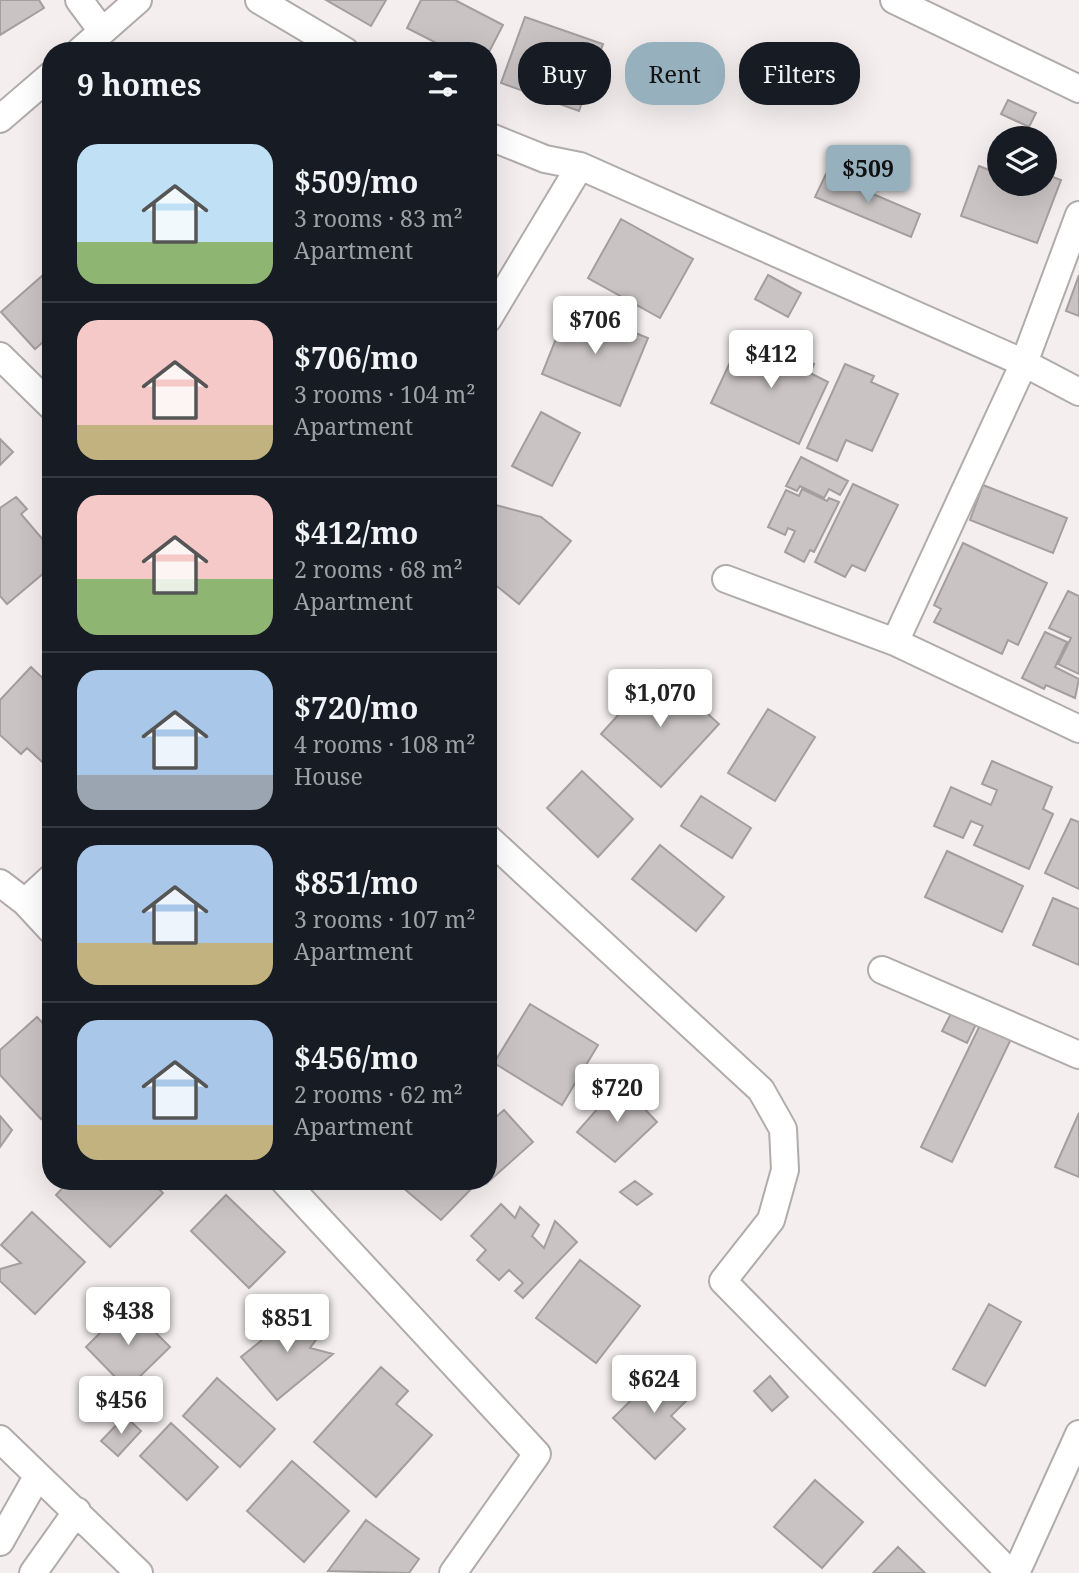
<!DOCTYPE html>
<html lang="en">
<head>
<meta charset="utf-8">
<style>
	:root { --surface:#171b24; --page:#20242c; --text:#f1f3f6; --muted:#9ea1a6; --line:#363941; --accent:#97b0be }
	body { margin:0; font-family:"Noto Serif",serif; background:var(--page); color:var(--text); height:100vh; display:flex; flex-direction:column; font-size:26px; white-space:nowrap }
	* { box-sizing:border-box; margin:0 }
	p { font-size:23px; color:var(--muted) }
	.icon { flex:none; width:38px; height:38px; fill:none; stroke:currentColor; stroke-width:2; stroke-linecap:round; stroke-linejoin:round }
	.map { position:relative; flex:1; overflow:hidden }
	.sheet { position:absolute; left:42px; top:42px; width:455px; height:1148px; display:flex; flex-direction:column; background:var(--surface); border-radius:28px; box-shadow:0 7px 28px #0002 }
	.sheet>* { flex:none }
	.hud { position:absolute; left:518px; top:42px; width:455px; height:63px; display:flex; gap:14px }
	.controls { position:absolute; left:987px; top:126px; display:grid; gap:14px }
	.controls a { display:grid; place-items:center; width:70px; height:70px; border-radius:50%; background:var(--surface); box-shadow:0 7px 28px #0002; font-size:35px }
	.price { position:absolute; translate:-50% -60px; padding:0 16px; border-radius:7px; background:#fff; color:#222; font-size:23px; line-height:46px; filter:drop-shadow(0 2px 4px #0008) }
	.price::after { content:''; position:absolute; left:50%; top:42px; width:21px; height:16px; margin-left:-10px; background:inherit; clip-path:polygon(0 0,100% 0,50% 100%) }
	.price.active { background:var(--accent); color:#111 }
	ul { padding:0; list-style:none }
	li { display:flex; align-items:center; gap:21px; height:175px; padding:0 35px }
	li+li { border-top:2px solid var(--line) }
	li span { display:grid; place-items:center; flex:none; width:196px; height:140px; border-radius:21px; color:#555 }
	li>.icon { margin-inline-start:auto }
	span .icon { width:84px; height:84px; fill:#fffc; stroke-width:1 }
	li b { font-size:30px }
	h2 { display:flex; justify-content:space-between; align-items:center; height:84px; padding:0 35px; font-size:30px }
	.tag { padding:0 24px; border-radius:28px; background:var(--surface); box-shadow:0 7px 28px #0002; font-size:24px; line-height:63px }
	.tag.active { background:var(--accent); color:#111 }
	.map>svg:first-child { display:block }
</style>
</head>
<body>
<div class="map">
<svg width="1079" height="1573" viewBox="0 0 1079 1573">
	<rect width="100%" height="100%" fill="#f4eeee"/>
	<path fill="#c9c3c3" stroke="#a49e9e" stroke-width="2" d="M0 0H39L44 8 0 35Z
		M326 0H386L371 26Z
		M421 0H455L503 25 488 54V51H452L407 28Z
		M525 17 603 44 579 111 501 83Z
		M1008 100 1036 113 1029 127 1001 114Z
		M979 166 999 174V184H1045V174L1061 180 1037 243 961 216Z
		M826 174 920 214 911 237 815 197Z
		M621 219 693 259 660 318 588 278Z
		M51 268V335L35 349 1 312Z
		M768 275 801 293 788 317 755 299Z
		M1079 275V316L1066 311Z
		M569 306 648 338 620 406 542 374Z
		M761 340 814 364 810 373 828 382 799 444 711 403 740 341 757 349Z
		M845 364 874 376 871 382 898 394 872 451 846 440 837 461 807 448Z
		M541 412 580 433 552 486 512 466Z
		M0 439 13 452 0 465Z
		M801 457 848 481 840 495 829 489 824 498 800 486 797 491 786 486Z
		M853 484 898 505 865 571 852 565 845 577 815 562Z
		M983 485 1067 518 1053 553 970 520Z
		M802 489 827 501 829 498 839 502 814 552 810 550 804 562 785 552 795 531 788 528 785 535 768 527 786 490 799 496Z
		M16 497 27 509 21 514 51 549V567L7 604 0 596V508Z
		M488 503 541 517 571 541 519 604 488 579Z
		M963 543 1047 583 1018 645 1008 640 1002 654 934 622 941 609 934 605Z
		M1068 591 1079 596V674L1058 664 1071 638 1049 628Z
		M1045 632 1067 642 1055 667 1079 679 1075 698 1046 685 1044 689 1022 678Z
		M31 667 51 686V770L27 748 21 754 0 735V700Z
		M659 670 719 724 661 787 601 734Z
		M768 709 815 737 775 801 728 773Z
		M992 761 1052 787 1043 809 1053 814 1029 869 974 845 983 826 971 821 963 838 934 826 951 787 991 805 997 790 982 784Z
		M582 771 633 819 598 857 547 808Z
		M701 796 751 828 732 858 681 826Z
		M1071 819 1079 822V889L1045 873Z
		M660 845 724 897 696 931 632 879Z
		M947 851 1023 886 1002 932 925 897Z
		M1053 898 1079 909V965L1033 945Z
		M530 1004 598 1045 562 1105 494 1063Z
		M956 1004 980 1016 967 1043 942 1031Z
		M37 1017 51 1032V1110L41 1119 0 1075V1050Z
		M980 1025 1011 1039 952 1162 921 1147Z
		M620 1083 657 1122 615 1162 577 1132Z
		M504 1110 533 1142 487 1183 488 1124Z
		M1079 1113V1177L1055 1167Z
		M0 1116 12 1130 0 1147Z
		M69 1181H151L163 1193 110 1247 56 1195Z
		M395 1181H473L476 1184 441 1220Z
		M635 1181 652 1194 637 1205 620 1192Z
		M226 1195 285 1252 249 1288 191 1231Z
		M501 1204 515 1218 520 1207 539 1225 532 1236 544 1248 555 1221 577 1242 523 1298 515 1291 523 1283 509 1270 499 1280 477 1260 486 1250 471 1236Z
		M32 1212 85 1262 35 1314 0 1281V1269L21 1263 1 1245Z
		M580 1260 640 1306 596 1363 536 1318Z
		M989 1304 1021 1322 985 1386 953 1369Z
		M128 1305 170 1347 127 1389 86 1347Z
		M299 1310 325 1328 310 1348 333 1354 277 1400 241 1357Z
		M381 1367 408 1391 396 1404 432 1435 376 1497 314 1442Z
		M661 1371 689 1398 671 1416 685 1429 655 1459 613 1418Z
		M770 1376 788 1397 772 1411 754 1391Z
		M217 1378 275 1429 240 1467 183 1416Z
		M125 1416 141 1431 118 1456 101 1441Z
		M171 1423 218 1467 187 1500 140 1456Z
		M292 1461 349 1511 304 1562 247 1511Z
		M815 1480 863 1522 822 1568 774 1527Z
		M366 1520 419 1559 409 1573 328 1571Z
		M898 1547 925 1573H873Z"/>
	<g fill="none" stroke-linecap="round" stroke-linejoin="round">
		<g stroke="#b1abab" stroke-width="30">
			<path id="street" d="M79 0 102 31
				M259 0 345 51
				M894 0 1079 89
				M80 51 138 0
				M0 119 51 75
				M488 136 545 159 580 166 1024 363 1079 392
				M488 319 580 166
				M0 356 51 406
				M726 579 895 642 1079 729
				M895 642 1024 363 1079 215
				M488 838 761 1090 783 1129 785 1170 771 1220 723 1281 1010 1573
				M0 883 25 902 51 930
				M25 902 51 878
				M882 970 1079 1055
				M284 1181 537 1454 453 1573
				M0 1439 139 1573
				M0 1542 37 1477
				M33 1573 77 1511
				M1016 1573 1079 1434"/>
		</g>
		<use href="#street" stroke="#fff" stroke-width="26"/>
	</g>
</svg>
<div class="controls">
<a><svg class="icon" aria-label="layers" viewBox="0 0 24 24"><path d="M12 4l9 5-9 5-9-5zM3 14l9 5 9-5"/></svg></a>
</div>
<b class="price active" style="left:868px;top:205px">$509</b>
<b class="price" style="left:595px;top:356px">$706</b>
<b class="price" style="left:771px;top:390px">$412</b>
<b class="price" style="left:660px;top:729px">$1,070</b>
<b class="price" style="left:617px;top:1124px">$720</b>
<b class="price" style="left:128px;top:1347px">$438</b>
<b class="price" style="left:287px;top:1354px">$851</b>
<b class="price" style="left:654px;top:1415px">$624</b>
<b class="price" style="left:121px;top:1436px">$456</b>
<div class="hud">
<a class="tag">Buy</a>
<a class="tag active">Rent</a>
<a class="tag">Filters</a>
</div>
<section class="sheet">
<h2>9 homes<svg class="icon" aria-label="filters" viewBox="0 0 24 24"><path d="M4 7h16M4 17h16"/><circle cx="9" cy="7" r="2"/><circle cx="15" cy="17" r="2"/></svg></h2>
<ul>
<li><span style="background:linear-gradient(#bfe0f5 70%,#8fb573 0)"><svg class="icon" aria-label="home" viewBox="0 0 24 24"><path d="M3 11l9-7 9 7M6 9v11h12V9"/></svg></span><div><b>$509/mo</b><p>3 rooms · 83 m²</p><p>Apartment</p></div></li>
<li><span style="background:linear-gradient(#f6c9c9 75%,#c2b280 0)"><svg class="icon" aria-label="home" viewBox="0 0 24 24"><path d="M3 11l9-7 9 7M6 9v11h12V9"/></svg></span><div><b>$706/mo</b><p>3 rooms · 104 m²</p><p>Apartment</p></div></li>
<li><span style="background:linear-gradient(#f6c9c9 60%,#8fb573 0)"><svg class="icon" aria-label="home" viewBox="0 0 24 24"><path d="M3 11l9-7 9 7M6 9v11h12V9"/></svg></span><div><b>$412/mo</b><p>2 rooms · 68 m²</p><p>Apartment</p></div></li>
<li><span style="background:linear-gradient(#a9c7e8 75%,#9aa5b1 0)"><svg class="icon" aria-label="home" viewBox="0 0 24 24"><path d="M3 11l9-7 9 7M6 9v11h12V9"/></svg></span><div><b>$720/mo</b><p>4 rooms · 108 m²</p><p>House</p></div></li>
<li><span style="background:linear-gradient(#a9c7e8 70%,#c2b280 0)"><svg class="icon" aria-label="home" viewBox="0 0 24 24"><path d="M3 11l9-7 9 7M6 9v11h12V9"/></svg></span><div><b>$851/mo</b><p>3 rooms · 107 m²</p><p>Apartment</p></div></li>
<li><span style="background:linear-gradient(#a9c7e8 75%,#c2b280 0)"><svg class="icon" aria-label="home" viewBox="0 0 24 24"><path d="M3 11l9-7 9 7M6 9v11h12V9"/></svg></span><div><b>$456/mo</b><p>2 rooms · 62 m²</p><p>Apartment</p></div></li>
</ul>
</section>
</div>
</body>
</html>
